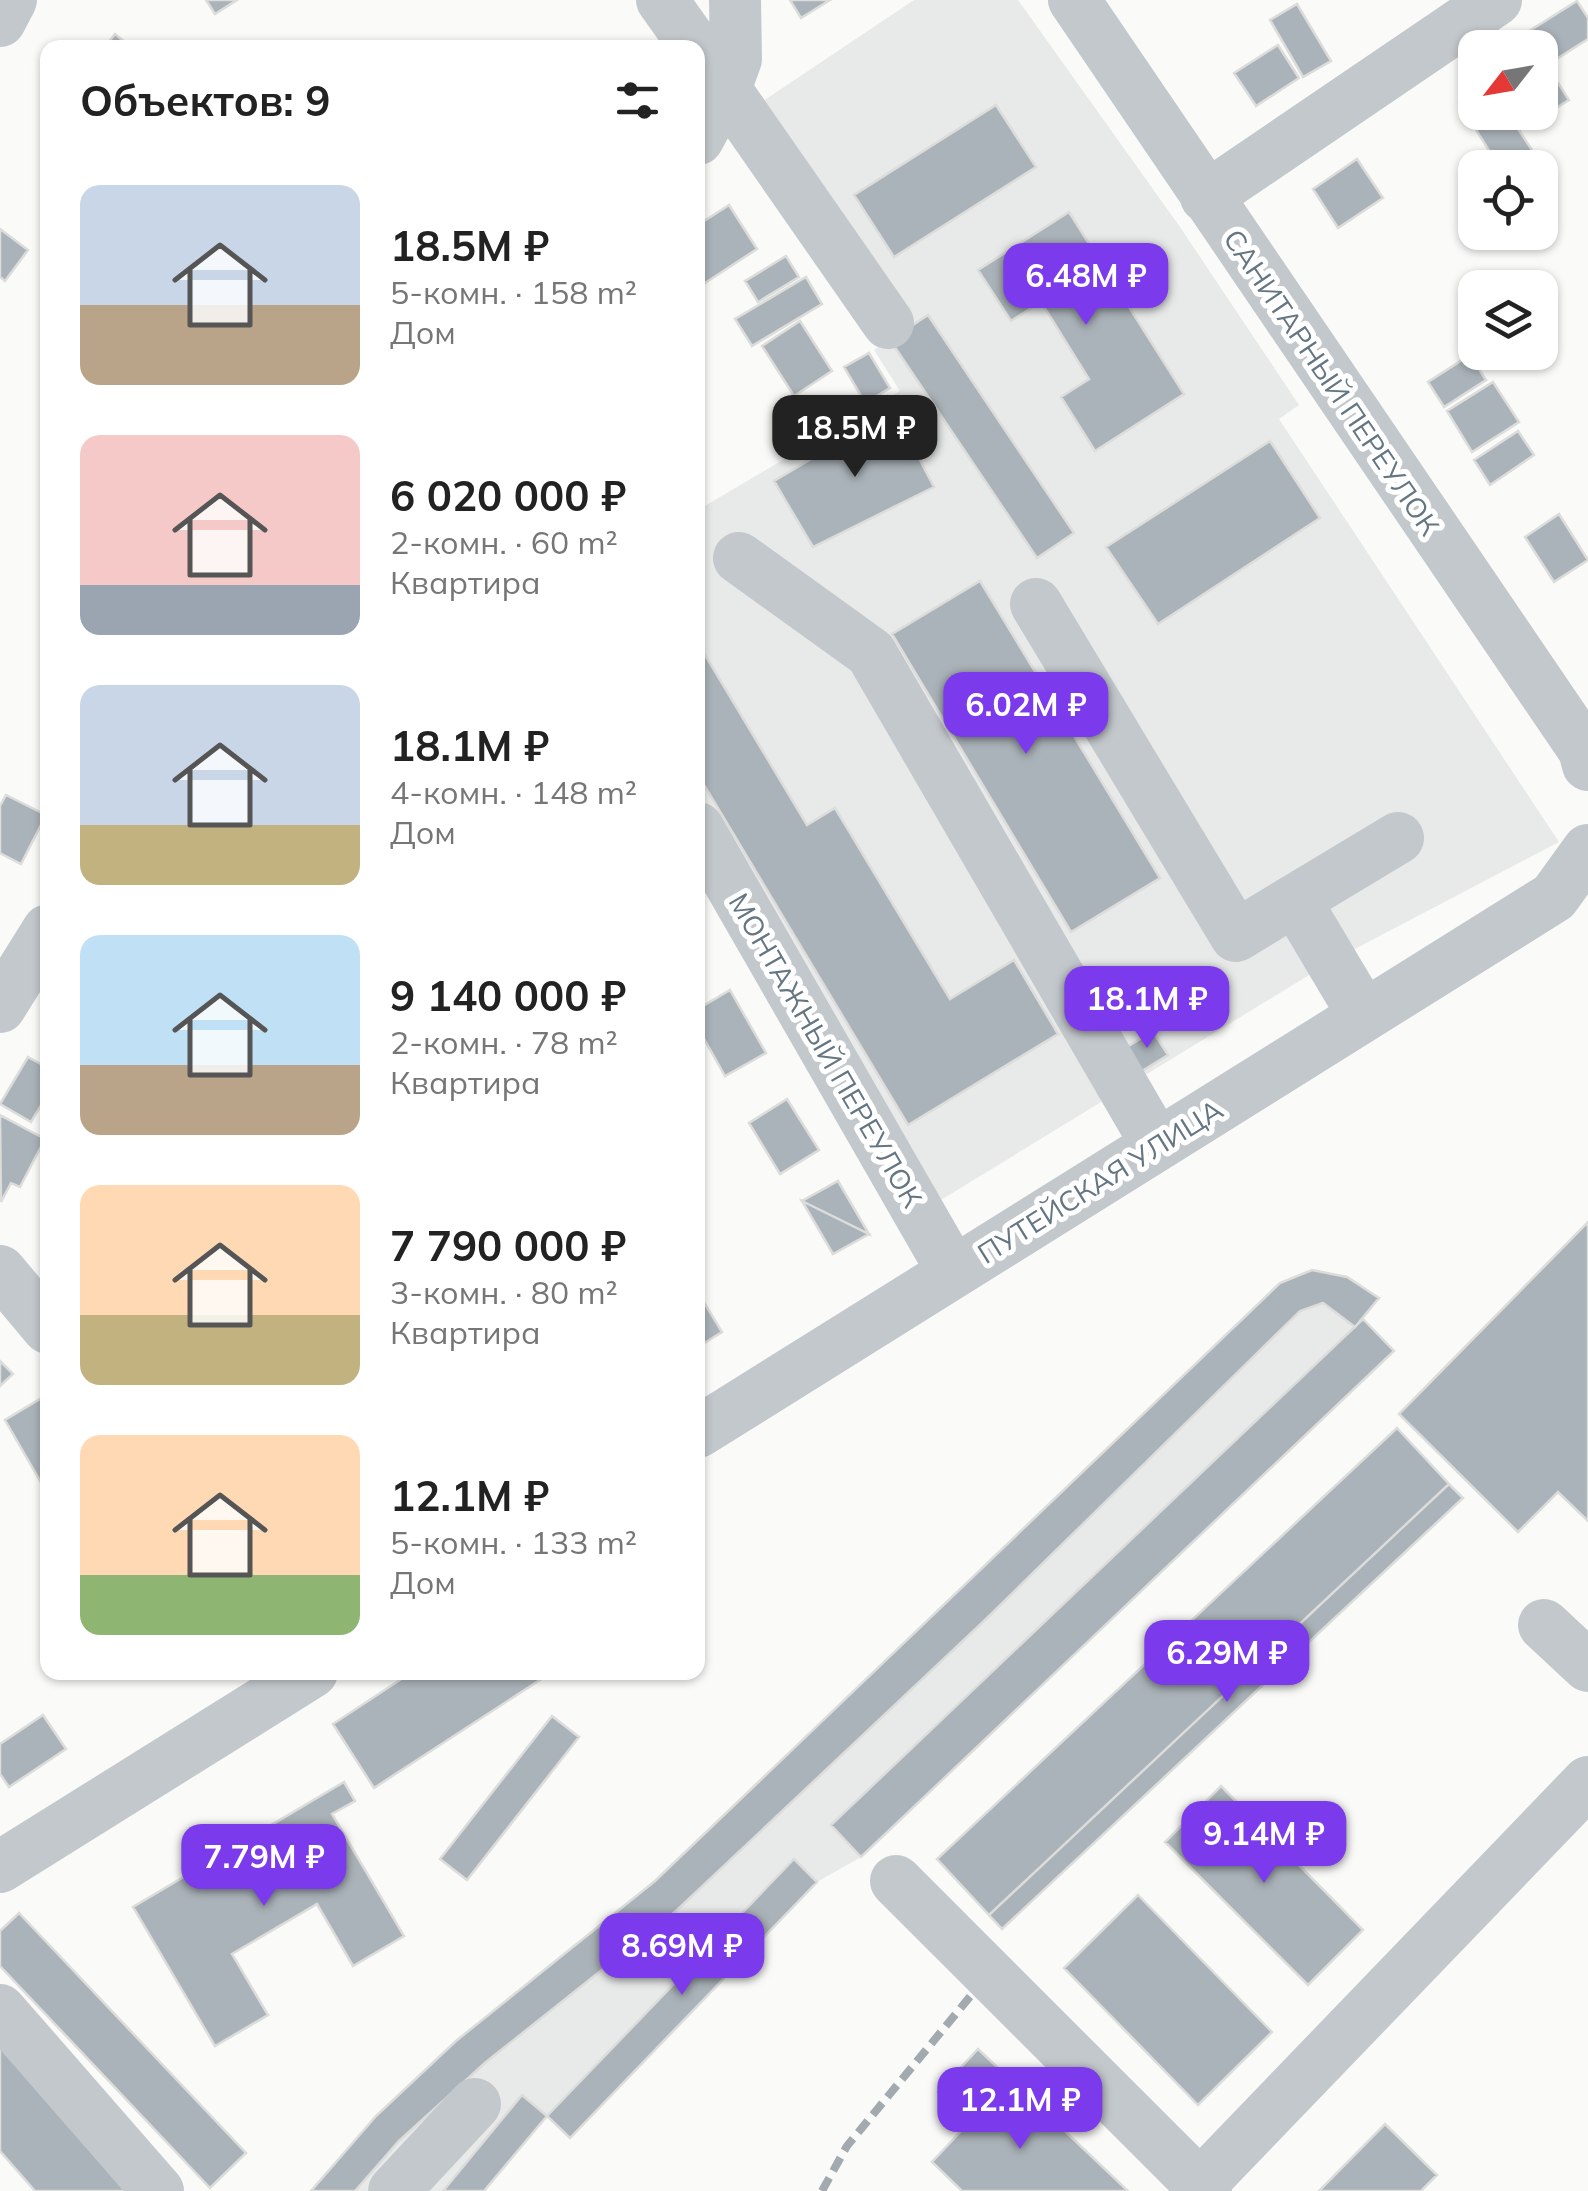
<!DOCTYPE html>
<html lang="ru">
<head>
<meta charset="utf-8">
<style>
	:root { --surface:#fff; --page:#f6f6f6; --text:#222; --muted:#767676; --accent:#7c3aed }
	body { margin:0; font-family:Mulish,sans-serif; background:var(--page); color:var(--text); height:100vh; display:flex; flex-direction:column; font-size:38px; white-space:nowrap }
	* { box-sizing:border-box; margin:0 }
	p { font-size:32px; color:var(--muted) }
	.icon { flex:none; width:55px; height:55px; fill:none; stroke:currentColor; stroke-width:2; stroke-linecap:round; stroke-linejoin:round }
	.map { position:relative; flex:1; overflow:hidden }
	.drawer { position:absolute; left:40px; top:40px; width:665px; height:1640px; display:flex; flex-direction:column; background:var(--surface); border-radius:20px; box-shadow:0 2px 8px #0004 }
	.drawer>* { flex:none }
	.needle { width:65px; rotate:239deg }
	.controls { position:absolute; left:1458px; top:30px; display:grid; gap:20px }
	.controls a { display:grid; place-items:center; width:100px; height:100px; border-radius:20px; background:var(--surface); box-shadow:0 2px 8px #0004; font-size:50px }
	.price { position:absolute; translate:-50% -85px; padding:0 22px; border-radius:20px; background:var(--accent); color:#fff; font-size:32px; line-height:65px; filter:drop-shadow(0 2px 5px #0008) }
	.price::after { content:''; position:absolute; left:50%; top:60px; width:30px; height:22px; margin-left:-15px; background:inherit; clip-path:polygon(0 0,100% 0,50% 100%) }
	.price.current { background:#222; color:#fff }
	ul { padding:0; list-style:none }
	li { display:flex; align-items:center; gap:30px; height:250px; padding:0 40px }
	li span { display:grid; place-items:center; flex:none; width:280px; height:200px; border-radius:20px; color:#555 }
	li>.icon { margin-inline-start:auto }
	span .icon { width:120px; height:120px; fill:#fffc; stroke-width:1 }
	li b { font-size:42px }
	h2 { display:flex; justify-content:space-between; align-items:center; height:120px; padding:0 40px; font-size:42px }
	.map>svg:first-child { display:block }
</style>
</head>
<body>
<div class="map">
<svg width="1588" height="2191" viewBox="0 0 1588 2191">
	<rect width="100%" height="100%" fill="#fafaf8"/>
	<path fill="#e8e9e9" d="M914 0H1018L1180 227 1299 405 1279 419 1559 842 1332 961 936 1203 698 794V510L900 391 874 350 904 331 754 107Z
		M1312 1270 1347 1277 1379 1298 1363 1319 1394 1351 861 1857 817 1882 570 2138 546 2116 484 2191H311L376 2116 456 2041 655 1881 1280 1283Z"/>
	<path fill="#aab3b9" stroke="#dcdcda" stroke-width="2.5" d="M206 0H237L215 14Z
		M790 0H830L801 18Z
		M1577 1 1588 18V39L1547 65 1540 55V48H1535L1526 33Z
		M1297 4 1331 61 1303 77 1270 20Z
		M1526 33 1535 48H1504Z
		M115 34 132 48H104Z
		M1278 45 1299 78 1256 106 1234 73Z
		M1540 55 1569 100 1520 130 1509 112H1540Z
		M1475 93V112H1507L1549 176 1540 182V168H1500L1459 103Z
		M996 105 1036 167 894 257 854 195Z
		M1357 159 1383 198 1338 228 1313 189Z
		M729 205 757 249 705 283 698 271V225Z
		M1069 212 1184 394 1095 451 1061 397 1089 379 1041 302 1011 321 978 270Z
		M0 229 28 250 5 281 0 277Z
		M786 256 799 277 758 302 745 281Z
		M806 277 822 304 752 346 735 319Z
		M928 315 1074 533 1037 558 890 340Z
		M800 321 832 371 794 396 762 346Z
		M869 353 890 388 865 403 844 367Z
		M1470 355 1486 380 1444 407 1428 382Z
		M1493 382 1519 422 1472 452 1447 411Z
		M894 410 934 487 813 547 774 481Z
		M1518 431 1534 455 1490 485 1474 460Z
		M1270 441 1320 518 1158 624 1106 547Z
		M1559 514 1588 560 1554 582 1525 537Z
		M980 581 1160 878 1071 932 892 634Z
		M698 643 807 825 835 808 950 999 1014 960 1058 1034 908 1125 698 775Z
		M6 795 46 815 21 864 0 853V806Z
		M730 990 766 1053 725 1076 698 1028V1009Z
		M1153 1031 1168 1055 1142 1071 1127 1047Z
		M28 1057 48 1068V1094L31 1122 0 1104Z
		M787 1099 819 1150 780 1174 749 1123Z
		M0 1115 45 1139 20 1187 11 1183 1 1202Z
		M838 1181 869 1234 802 1201Z
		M802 1201 869 1234 833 1254Z
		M1588 1222V1521L1558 1492 1518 1532 1399 1414Z
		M1312 1270 1347 1277 1379 1298 1355 1327 1323 1303 1300 1311 984 1621 676 1911 486 2062 399 2141 355 2191H311L376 2116 456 2041 655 1881 1280 1283Z
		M702 1299 722 1332 698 1347V1301Z
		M1363 1319 1394 1351 861 1857 831 1825Z
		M0 1361 13 1374 0 1386Z
		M45 1396 48 1483 43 1486 5 1420Z
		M1397 1428 1449 1484 989 1915 937 1859Z
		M1449 1484 1463 1498 1002 1929 989 1915Z
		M412 1672H552L374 1788 333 1724Z
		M43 1715 66 1749 9 1787 0 1774V1744Z
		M552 1716 579 1737 467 1880 440 1859Z
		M344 1782 355 1801 332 1814 404 1936 353 1966 317 1904 232 1954 268 2015 215 2046 133 1907Z
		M1221 1786 1363 1930 1308 1985 1165 1842Z
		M794 1859 817 1882 570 2138 547 2116Z
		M1138 1895 1272 2032 1198 2105 1064 1968Z
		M19 1913 246 2153 210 2188 0 1966V1931Z
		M0 2041 131 2191H35L0 2151Z
		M978 2049 1010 2079 970 2122 938 2092Z
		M1010 2079 1128 2191H962L932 2162Z
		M522 2095 547 2116 484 2191H443Z
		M1385 2124 1437 2175 1421 2191H1319Z"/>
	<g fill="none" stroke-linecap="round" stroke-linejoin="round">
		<path stroke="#c3c8cc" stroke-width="52" d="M662 0 696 48
			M1074 0 1584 750 1588 765
			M0 21 11 0
			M698 50 888 323
			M698 139 725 89 736 59 735 0
			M1206 197 1496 0
			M739 558 871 653 1157 1145
			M1036 604 1236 936 1295 900
			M698 828 953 1272
			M0 1007 48 930
			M1364 1016 1295 900 1398 838
			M0 1271 48 1328
			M698 1432 1554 897 1588 850
			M1544 1625 1588 1666
			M0 1867 312 1672
			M896 1881 1206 2191
			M0 2010 158 2191
			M1200 2185 1588 1782
			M394 2191 475 2104"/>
		<path stroke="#a2aab0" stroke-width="8" stroke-dasharray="15 8" stroke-linecap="butt" d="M822 2191 847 2146 973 1993"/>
	</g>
	<g text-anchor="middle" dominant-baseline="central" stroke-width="10" stroke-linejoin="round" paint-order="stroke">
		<g font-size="28" fill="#657683" stroke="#fff">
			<text transform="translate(1332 382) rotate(56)">САНИТАРНЫЙ ПЕРЕУЛОК</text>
			<text transform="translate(826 1050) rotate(60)">МОНТАЖНЫЙ ПЕРЕУЛОК</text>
			<text transform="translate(1100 1181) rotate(-32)">ПУТЕЙСКАЯ УЛИЦА</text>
		</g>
	</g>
</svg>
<div class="controls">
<a><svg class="needle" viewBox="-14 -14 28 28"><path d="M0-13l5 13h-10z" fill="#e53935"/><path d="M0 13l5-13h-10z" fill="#767676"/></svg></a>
<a><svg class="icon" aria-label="locate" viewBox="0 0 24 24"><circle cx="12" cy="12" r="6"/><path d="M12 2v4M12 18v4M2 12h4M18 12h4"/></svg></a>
<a><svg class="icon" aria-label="layers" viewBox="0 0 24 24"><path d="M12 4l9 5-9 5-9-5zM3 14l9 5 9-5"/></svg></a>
</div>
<b class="price" style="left:1086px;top:328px">6.48M ₽</b>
<b class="price current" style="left:855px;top:480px">18.5M ₽</b>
<b class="price" style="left:1026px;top:757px">6.02M ₽</b>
<b class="price" style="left:1147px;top:1051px">18.1M ₽</b>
<b class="price" style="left:1227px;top:1705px">6.29M ₽</b>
<b class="price" style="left:1264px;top:1886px">9.14M ₽</b>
<b class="price" style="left:264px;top:1909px">7.79M ₽</b>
<b class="price" style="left:682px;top:1998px">8.69M ₽</b>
<b class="price" style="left:1020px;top:2152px">12.1M ₽</b>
<section class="drawer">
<h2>Объектов: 9<svg class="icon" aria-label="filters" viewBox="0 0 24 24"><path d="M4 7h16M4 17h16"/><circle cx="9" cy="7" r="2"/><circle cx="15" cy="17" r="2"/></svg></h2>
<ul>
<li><span style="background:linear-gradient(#c9d6e8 60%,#b9a48a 0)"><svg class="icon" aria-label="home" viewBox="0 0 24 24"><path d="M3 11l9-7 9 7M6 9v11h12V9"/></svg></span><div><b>18.5M ₽</b><p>5-комн. · 158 m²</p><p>Дом</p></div></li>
<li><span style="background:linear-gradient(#f6c9c9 75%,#9aa5b1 0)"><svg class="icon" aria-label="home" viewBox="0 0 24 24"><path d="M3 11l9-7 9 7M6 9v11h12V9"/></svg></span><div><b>6 020 000 ₽</b><p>2-комн. · 60 m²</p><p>Квартира</p></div></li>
<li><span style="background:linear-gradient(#c9d6e8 70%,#c2b280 0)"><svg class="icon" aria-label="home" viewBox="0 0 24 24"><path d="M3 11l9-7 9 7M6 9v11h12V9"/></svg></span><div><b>18.1M ₽</b><p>4-комн. · 148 m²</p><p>Дом</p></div></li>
<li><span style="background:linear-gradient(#bfe0f5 65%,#b9a48a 0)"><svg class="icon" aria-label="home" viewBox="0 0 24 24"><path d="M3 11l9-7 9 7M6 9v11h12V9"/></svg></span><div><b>9 140 000 ₽</b><p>2-комн. · 78 m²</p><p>Квартира</p></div></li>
<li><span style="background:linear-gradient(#ffd9b3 65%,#c2b280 0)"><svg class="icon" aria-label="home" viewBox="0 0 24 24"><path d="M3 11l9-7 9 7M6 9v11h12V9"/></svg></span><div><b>7 790 000 ₽</b><p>3-комн. · 80 m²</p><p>Квартира</p></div></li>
<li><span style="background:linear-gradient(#ffd9b3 70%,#8fb573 0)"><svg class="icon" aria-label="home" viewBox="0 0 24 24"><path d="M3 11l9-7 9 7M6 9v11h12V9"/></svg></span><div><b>12.1M ₽</b><p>5-комн. · 133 m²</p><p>Дом</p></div></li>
</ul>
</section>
</div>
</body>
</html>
